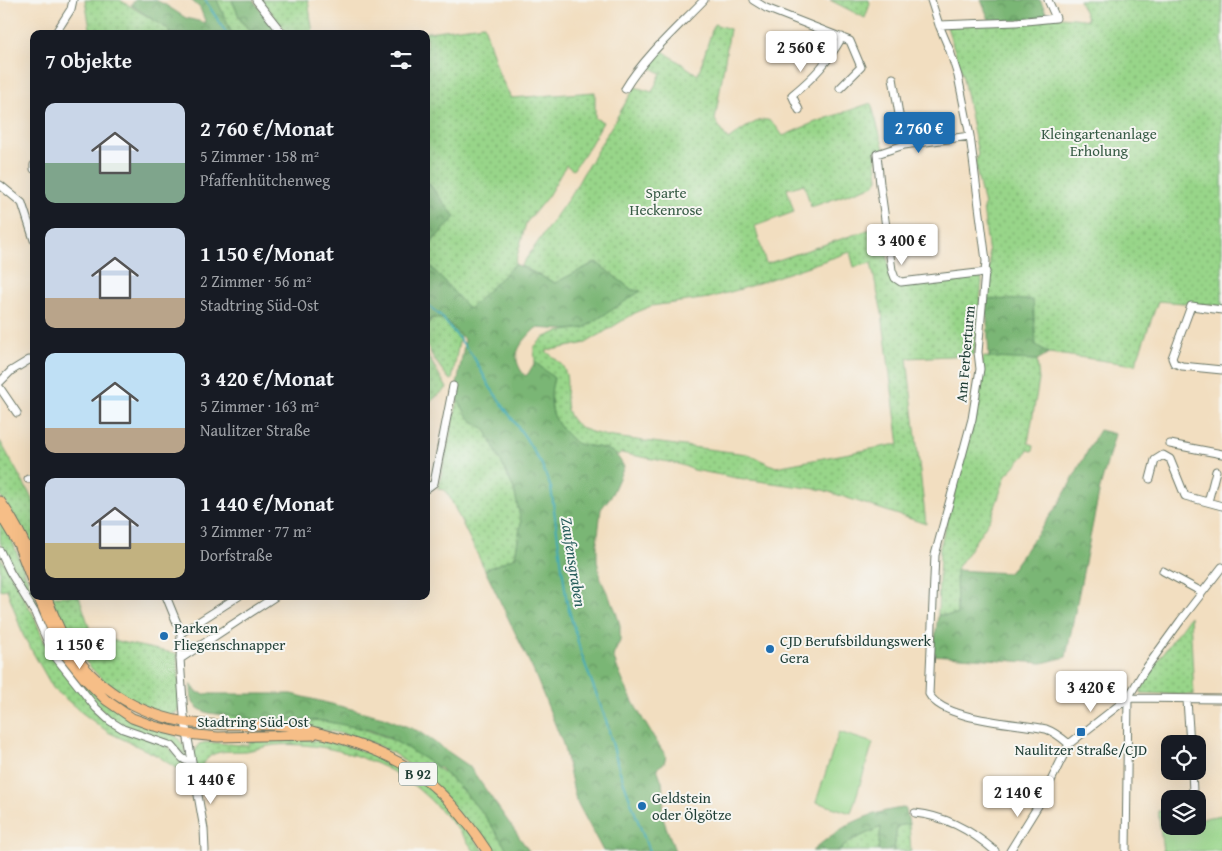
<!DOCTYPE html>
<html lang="de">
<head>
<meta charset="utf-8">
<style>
	:root { --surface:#171b24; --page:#242831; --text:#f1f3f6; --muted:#9ea1a6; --accent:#1f6fb2 }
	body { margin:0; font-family:"Gentium Book Plus",serif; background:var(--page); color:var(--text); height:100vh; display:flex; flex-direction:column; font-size:19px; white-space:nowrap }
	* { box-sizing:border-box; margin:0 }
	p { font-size:16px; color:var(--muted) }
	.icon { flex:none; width:28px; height:28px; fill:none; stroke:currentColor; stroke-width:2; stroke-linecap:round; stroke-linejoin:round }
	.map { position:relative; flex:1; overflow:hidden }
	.sheet { position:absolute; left:30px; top:30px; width:400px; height:570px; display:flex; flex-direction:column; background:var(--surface); border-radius:10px; box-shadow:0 5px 20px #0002 }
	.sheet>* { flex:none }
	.controls { position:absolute; left:1161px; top:735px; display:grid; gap:10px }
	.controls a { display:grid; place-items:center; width:45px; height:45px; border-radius:10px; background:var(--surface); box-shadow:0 5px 20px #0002; font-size:25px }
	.price { position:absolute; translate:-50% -42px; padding:0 11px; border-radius:5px; background:#fff; color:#222; font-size:16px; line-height:32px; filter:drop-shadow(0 1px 2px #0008) }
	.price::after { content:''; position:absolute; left:50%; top:30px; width:15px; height:11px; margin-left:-8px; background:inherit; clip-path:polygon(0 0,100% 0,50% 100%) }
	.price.on { background:var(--accent); color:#fff }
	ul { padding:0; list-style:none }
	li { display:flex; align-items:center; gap:15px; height:125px; padding:0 15px }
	li span { display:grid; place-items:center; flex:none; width:140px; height:100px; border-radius:10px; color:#555 }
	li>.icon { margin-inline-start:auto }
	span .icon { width:60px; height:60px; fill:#fffc; stroke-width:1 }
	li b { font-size:21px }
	h2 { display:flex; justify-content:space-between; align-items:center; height:60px; padding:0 15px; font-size:21px }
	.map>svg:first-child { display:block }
</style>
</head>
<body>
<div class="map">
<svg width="1222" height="851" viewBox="0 0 1222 851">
	<defs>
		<pattern id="grass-dots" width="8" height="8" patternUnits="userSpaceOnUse" patternTransform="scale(1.25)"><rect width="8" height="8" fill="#98d589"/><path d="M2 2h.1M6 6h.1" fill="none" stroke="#7bae71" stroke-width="1.8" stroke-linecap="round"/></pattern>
		<pattern id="forest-crowns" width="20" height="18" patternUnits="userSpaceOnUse" patternTransform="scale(1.25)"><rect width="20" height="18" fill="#7ab675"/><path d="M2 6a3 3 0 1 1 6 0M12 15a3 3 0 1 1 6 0" fill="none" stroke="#639561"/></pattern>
	</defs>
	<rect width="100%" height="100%" fill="#f6f6f2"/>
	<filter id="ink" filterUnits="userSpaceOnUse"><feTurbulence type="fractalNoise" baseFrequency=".02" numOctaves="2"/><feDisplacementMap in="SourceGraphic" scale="10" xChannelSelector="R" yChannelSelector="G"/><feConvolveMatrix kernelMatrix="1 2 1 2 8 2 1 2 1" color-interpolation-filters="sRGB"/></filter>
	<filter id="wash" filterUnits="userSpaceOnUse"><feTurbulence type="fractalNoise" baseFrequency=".0096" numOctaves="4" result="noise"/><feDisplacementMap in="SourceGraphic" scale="20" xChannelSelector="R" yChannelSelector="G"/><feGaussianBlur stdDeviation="1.12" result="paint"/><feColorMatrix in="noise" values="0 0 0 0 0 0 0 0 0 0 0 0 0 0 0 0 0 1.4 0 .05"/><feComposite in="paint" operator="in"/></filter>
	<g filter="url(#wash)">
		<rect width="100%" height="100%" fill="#f2dec0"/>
		<path fill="url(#grass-dots)" stroke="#5c895e" fill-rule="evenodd" d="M85 0H120L168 29 170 34H91Z
			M217 0H232L241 21 253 34H232Z
			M262 0H308L313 34H288Z
			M830 0H869L870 4 865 18Z
			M1079 0H1222V306L1158 301 1135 365 1049 353 1036 345 986 299 990 262 983 208 985 204 983 201 975 164 978 154 962 73 947 27C993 22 1042 12 1088 20Z
			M714 24 730 29 715 120 728 140C737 134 759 115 770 121 775 124 780 132 783 136L813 123 871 103 884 149 875 151 878 179 874 185 811 207 804 184 787 189 794 212 755 226 766 264 883 225 890 275 893 282 899 284 976 275 981 277 982 282 974 355 907 358 926 524 823 490 737 478 694 470 679 464 621 453 618 455 604 448 577 444 561 428 553 415 550 392 554 378 535 362 534 347 543 338 557 332 584 328 640 291 632 290 596 262 555 283 521 266 573 192 583 174 635 87 652 92 661 73 647 66 660 49 698 75ZM850 252 854 267 871 263 882 313 899 445H892L776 467 747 454 613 437C587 432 564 427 566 395 567 386 568 375 563 367 560 361 551 356 546 351L586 343 635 313 651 306 709 298 741 289Z
			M484 25 499 74 511 98 595 92V118L603 122 588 149 573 170 566 165 548 196 526 223 515 264 469 310 426 261V248L455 217 426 180V34H412Z
			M433 318 446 320 460 336 452 380 449 379C438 364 412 335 433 318Z
			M426 353 447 388 426 405Z
			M983 357 1037 360 1039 380 1028 443 1034 445 1033 451 1027 450 1025 455 1006 475 992 516 956 570 957 615H938L940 547 976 414Z
			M458 400 468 417 486 431 514 489 521 522 515 557 485 570 449 496 444 490 438 489Z
			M0 441 34 502V555L7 504 0 496Z
			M0 520 13 543 34 596 95 694 177 737 183 745 188 758 173 744 121 726 98 707 55 652 36 608 0 543Z
			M0 556 33 614 44 641 98 713 170 748 183 765 191 769 194 787 177 769 158 756 108 732 81 712 53 688 23 635 7 589 0 590Z
			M50 596H79L92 636 177 654 180 705 177 712C169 718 160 712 152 709 98 690 70 647 50 596Z
			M1190 616 1194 695 1140 693C1153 665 1172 641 1190 616Z
			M225 714C257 722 291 717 323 721 407 731 466 780 508 851H491L484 839C465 820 446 802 426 783 419 775 411 766 402 759 350 723 284 728 225 720Z
			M267 739C319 738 358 743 403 770 418 778 432 787 443 799 458 815 470 834 484 851H474C458 827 424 790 399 775 362 754 318 742 275 745 265 746 255 750 245 751 234 752 216 749 208 758 200 766 201 775 200 786L193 753 195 752 199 744C209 740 235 746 249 745V742Z
			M909 824 911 851H894L897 826Z
			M881 827 878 851H839L850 841Z"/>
		<path fill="url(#forest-crowns)" stroke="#4c7a54" d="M135 0H155L164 4 186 18 206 23 200 8 191 0H217L232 34H170L168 29 131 5Z
			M232 0H253L280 34H253L241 21Z
			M981 0H1040L1048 16 990 22Z
			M426 180 455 217 426 248Z
			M426 261 469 309 515 264 555 283 596 262 632 290 641 291 584 328 568 330 536 328C520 344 508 355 525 376L528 374 535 362 554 378C548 400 550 418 567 434 571 438 574 443 579 444 600 450 612 443 624 467L611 496 601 509 597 544V561L601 580 615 609 620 625V641L613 656C625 692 645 724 666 756L664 763 657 768 662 782 664 800 661 813 675 851H603L576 800 563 744 534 672 485 570 515 557 521 522 514 489 486 431 468 417 458 400 457 385 465 340 446 320 433 318 429 321 426 329Z
			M986 299 1033 300 1036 345 1049 353 1037 360 989 358Z
			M1099 430 1115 434 1100 488 1066 657 1042 663 933 655 938 615H957L956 570 1009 573 1060 502Z
			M191 684 197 692 204 694H292L383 717 418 731 469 766 529 851H508L485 816 466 794 440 768 388 737 370 730 323 721 299 719H257L209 713C191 707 191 701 191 684Z
			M903 808 906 809 909 824 897 826 894 851H878L881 827 850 841 839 851H812C841 826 865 813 903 808Z"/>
		<path fill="#98d589" stroke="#5c895e" d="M839 732 873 743 851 813 816 802Z
			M1170 809V826H1198V819L1222 815V851H1163L1158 811Z"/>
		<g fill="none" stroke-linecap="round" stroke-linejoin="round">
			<path stroke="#3caaba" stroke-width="2" d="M205 0 227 34
				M426 304 441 316 473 356 490 387 525 437 542 465 551 488 567 603 581 653 606 720 619 769 649 851"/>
		</g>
	</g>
	<g filter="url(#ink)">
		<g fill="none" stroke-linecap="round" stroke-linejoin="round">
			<g stroke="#697565" stroke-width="9">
				<path id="minor" d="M256 0 283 34
					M753 0 766 8 850 41 861 67 840 88
					M931 0 939 25 950 51 958 76 970 136 986 261 978 352 980 369 972 419 935 555 929 694C943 721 1019 723 1046 729 1055 732 1062 738 1069 744
					M939 25 1016 22 1056 18 1048 0
					M55 34 71 9 73 0
					M893 78 904 145
					M625 89C644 57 678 27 704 0
					M799 110 792 95C814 77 828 62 842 37
					M970 136 904 145 877 154 880 184 892 270 895 278 901 282 986 272
					M34 165V169
					M0 185 22 203 34 240
					M1222 310 1191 306 1172 358 1174 363 1182 366 1222 370
					M0 382 11 371 29 360H34
					M0 388 17 413
					M1170 444 1222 454
					M28 479H34
					M1150 479 1155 460 1163 455 1170 459 1185 496 1222 506
					M426 489 434 483 453 386
					M1208 502 1216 471
					M0 551 10 572 35 613 53 654 96 708 110 721 123 729 172 746C179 753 181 761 192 762
					M1163 571 1202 592
					M166 596 181 633 180 659 184 716 204 829 205 851
					M181 633 239 596
					M180 659 276 596
					M1128 698 1222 699
					M1187 700 1190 744
					M1192 771 1193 792
					M915 813C946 816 972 831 995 851
					M1010 851 1041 801 1069 744 1128 698 1144 671 1181 620 1222 567
					M1126 851 1128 698"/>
			</g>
			<g stroke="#697565" stroke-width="11">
				<path id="major" d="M0 501C15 521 25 542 34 564
					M0 514 18 544 34 586
					M38 596 53 632 67 657 83 677 106 700 132 718 154 726 187 734 218 737 313 735
					M46 596C52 611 58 627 66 641 94 691 147 720 203 724 233 726 264 723 294 727 304 728 313 732 323 734 403 754 442 782 487 851"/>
			</g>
			<use href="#minor" stroke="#fff" stroke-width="7"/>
			<use href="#major" stroke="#f6be87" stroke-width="9"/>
		</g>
	</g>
	<g fill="#1f6fb2" stroke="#f6f6f2" stroke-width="2">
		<circle cx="164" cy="636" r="5"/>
		<circle cx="770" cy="649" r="5"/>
		<rect x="1076" y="727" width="10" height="10" rx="2.5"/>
		<circle cx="642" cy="806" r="5"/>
	</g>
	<g text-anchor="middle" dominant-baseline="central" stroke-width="4" stroke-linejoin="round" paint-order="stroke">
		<rect fill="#f6f6f2" stroke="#60746d" stroke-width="1" x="399" y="762.5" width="38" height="23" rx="4"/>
		<g font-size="14" font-weight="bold" fill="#1f3d34">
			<text x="418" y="774">B 92</text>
		</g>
		<g font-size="15" fill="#375b45" stroke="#f6f6f2">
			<text x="1099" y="133">Kleingartenanlage<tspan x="1099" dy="17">Erholung</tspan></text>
			<text x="666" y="192">Sparte<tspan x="666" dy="17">Heckenrose</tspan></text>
		</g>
		<g font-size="15" fill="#1f3d34" stroke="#f6f6f2">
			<text transform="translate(965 354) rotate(-85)">Am Ferberturm</text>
			<text x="253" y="721">Stadtring Süd-Ost</text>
		</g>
		<g font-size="15" fill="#1f3d34" stroke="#f6f6f2" text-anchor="start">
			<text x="174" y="627">Parken<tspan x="174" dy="17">Fliegenschnapper</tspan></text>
			<text x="780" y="640">CJD Berufsbildungswerk<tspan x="780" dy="17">Gera</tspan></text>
			<text x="1081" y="749" text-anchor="middle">Naulitzer Straße/CJD</text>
			<text x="652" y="797">Geldstein<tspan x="652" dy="17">oder Ölgötze</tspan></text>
		</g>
		<g font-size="16" font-style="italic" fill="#285e5c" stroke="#f6f6f2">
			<text transform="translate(574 562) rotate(81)">Zaufensgraben</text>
		</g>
	</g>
</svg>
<div class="controls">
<a><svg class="icon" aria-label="locate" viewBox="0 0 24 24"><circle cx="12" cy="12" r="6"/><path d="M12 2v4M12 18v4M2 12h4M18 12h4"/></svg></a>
<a><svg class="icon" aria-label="layers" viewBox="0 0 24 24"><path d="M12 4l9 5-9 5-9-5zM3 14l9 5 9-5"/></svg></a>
</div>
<b class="price" style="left:801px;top:73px">2 560 €</b>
<b class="price on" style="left:919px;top:154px">2 760 €</b>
<b class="price" style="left:902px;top:266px">3 400 €</b>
<b class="price" style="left:80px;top:670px">1 150 €</b>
<b class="price" style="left:1091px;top:713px">3 420 €</b>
<b class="price" style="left:211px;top:805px">1 440 €</b>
<b class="price" style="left:1018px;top:818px">2 140 €</b>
<section class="sheet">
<h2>7 Objekte<svg class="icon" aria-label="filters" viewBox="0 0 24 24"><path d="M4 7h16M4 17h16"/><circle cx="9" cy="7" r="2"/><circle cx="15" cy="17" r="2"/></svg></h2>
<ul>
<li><span style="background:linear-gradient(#c9d6e8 60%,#7fa58c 0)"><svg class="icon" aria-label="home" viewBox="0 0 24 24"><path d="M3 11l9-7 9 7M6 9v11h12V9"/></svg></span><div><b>2 760 €/Monat</b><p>5 Zimmer · 158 m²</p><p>Pfaffenhütchenweg</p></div></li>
<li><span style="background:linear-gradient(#c9d6e8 70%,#b9a48a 0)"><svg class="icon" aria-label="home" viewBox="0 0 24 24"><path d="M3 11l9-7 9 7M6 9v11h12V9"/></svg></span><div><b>1 150 €/Monat</b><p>2 Zimmer · 56 m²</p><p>Stadtring Süd-Ost</p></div></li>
<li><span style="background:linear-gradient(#bfe0f5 75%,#b9a48a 0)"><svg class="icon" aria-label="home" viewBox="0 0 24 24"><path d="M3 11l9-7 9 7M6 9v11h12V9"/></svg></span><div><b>3 420 €/Monat</b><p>5 Zimmer · 163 m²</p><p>Naulitzer Straße</p></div></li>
<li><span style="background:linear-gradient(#c9d6e8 65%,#c2b280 0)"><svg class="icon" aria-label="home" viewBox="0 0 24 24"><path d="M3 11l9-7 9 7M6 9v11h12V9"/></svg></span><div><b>1 440 €/Monat</b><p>3 Zimmer · 77 m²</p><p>Dorfstraße</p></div></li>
</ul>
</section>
</div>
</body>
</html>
